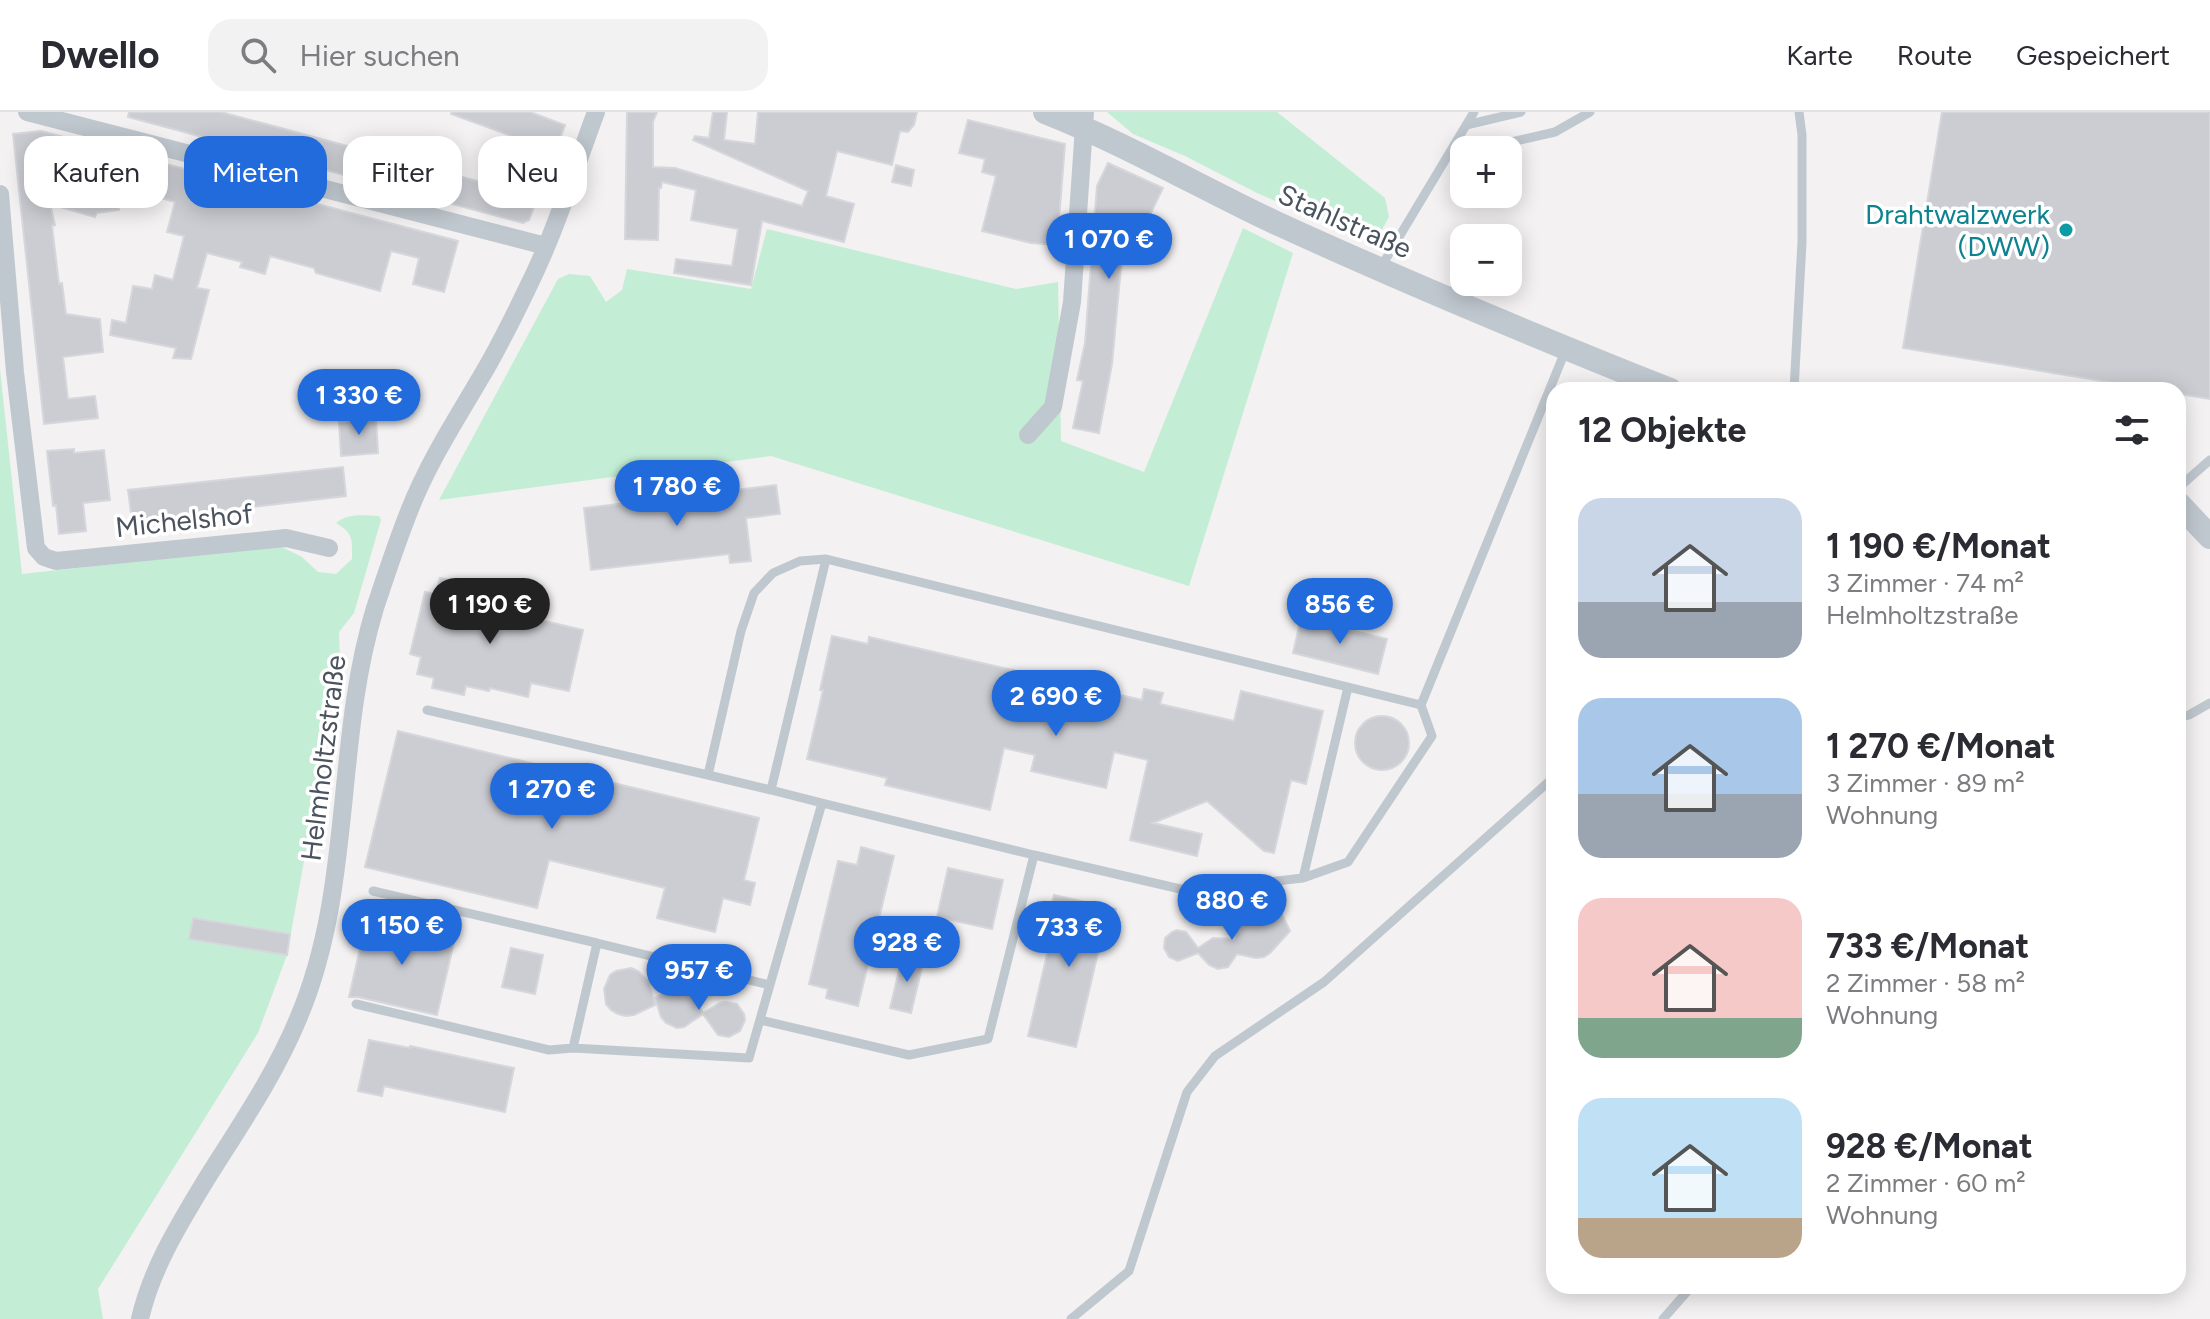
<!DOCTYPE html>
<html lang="de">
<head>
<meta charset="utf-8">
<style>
	:root { --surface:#fff; --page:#f2f2f3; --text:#2b2b33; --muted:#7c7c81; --line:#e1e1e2; --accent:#226bdc }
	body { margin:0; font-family:Figtree,sans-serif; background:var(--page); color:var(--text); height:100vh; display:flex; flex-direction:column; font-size:30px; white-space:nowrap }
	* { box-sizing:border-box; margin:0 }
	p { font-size:26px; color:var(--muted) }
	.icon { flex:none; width:44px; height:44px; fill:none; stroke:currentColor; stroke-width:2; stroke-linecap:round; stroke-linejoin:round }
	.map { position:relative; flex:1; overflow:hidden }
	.details { position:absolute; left:1546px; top:270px; width:640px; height:912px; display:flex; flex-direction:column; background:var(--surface); border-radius:24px; box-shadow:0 4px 20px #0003 }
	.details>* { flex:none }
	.guide { position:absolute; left:24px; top:24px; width:760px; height:72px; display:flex; gap:16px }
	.buttons { position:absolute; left:1450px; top:24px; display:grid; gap:16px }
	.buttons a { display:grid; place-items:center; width:72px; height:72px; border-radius:16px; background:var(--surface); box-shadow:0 4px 20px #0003; font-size:40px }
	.price { position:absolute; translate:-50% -68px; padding:0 18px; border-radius:28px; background:var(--accent); color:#fff; font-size:26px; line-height:52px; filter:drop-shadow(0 2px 4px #0008) }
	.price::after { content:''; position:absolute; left:50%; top:48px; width:24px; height:18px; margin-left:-12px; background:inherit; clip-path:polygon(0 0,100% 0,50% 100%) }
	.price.on { background:#222; color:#fff }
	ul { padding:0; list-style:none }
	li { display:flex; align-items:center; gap:24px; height:200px; padding:0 32px }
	li span { display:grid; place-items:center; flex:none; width:224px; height:160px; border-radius:24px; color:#555 }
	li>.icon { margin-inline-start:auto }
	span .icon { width:96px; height:96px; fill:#fffc; stroke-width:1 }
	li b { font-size:34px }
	h2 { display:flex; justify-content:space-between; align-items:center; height:96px; padding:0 32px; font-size:34px }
	.chip { padding:0 28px; border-radius:24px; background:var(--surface); box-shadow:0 4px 20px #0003; font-size:28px; line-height:72px }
	.chip.on { background:var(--accent); color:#fff }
	header { display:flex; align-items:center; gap:48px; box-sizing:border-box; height:112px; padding:0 40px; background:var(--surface); border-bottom:2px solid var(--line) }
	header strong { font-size:38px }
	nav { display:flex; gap:44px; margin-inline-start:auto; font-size:28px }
	.search { width:560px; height:72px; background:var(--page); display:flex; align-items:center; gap:20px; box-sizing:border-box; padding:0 28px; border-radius:24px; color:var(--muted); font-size:30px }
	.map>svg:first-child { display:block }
</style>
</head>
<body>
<header>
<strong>Dwello</strong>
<div class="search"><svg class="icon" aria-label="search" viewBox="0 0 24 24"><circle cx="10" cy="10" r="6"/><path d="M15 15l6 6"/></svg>Hier suchen</div>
<nav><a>Karte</a><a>Route</a><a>Gespeichert</a></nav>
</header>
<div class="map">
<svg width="2210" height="1207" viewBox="0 0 2210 1207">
	<rect width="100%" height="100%" fill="#f3f1f1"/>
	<path fill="#c3eed5" d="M1107 0H1277L1385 86 1389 105 1380 121 1366 129 1257 81 1185 44 1133 22Z
		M1243 116 1293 141 1189 474 771 344 439 388 558 167 569 162 590 164 606 190 622 178 627 157 751 177 767 117 1016 177 1058 170 1061 329 1144 360Z
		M0 257 22 462 280 434 302 445 318 460 336 462 352 447C352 427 354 422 336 411 347 401 365 403 379 404L381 408 354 501 339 520 340 550 287 843 258 921 98 1177 103 1207H0Z"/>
	<path fill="#cbcdd3" stroke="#d5d7dc" stroke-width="2" d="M129 0H221L481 70 483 64 509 72 525 29 451 2 452 0H530L565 13 529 108 523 111 128 5Z
		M627 0H657L653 10V55L675 56 802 94 808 79 693 28 695 24 709 26 713 0H727L724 28 755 32 758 0H917L914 13 908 20 900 19 892 53 837 39 826 84 854 92 844 130 762 109 751 173 674 161 676 147 732 154 738 117 691 108 696 78 662 70 661 76H659L658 128 625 127Z
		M1942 0H2210V287L2178 282V278H2156L1903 236Z
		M968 8 1065 32 1057 133 1031 131 982 119 996 64 982 60 985 47 959 41Z
		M41 19 458 129 444 180 413 172 419 146 391 139 380 179 316 161 314 156 270 144 265 162 240 155 242 150 207 141 197 176 209 178 191 247 173 246 176 236 110 223 112 208 126 211 133 174 152 177 155 163 173 168 184 124 167 120 175 90 118 74 119 98 97 101 95 105 50 92 55 113 52 114 59 172 62 171 66 202 100 207 103 240 63 245 68 287 95 284 98 306 44 312 13 22Z
		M1108 51 1163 76 1133 138 1123 133 1112 252 1099 321 1073 316 1083 269 1077 268 1085 231 1097 74Z
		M896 53 914 58 911 74 892 70Z
		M336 290 338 307 322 308 320 292Z
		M376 306 378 341 341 344 339 310Z
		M74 337V341L104 338 110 388 83 391 86 419 59 422 56 393 53 394 47 339Z
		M343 355 346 384 132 409 128 378Z
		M776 373 780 402 746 406 751 449 730 451 729 442 591 458 584 396Z
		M440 466 466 471 461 489 583 518 569 579 531 571 528 585 490 576 489 579 466 574 464 583 432 576 434 566 417 562 421 545 410 542 425 480 436 482Z
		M1301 506 1387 527 1378 562 1293 541Z
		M832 524 868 532 869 525 1142 588 1144 577 1163 581 1160 592 1234 609 1241 579 1323 599 1306 672 1291 668 1274 741 1264 739 1207 689 1153 711 1202 722 1197 744 1130 728 1148 648 1114 640 1106 676 1031 659 1035 643 1004 636 990 698 885 673 887 666 807 647 823 578H820Z
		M1355 631a27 27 0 1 1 54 0a27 27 0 1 1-54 0Z
		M398 619 759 706 744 768 755 771 750 793 723 786 715 820 657 806 665 776 549 748 537 796 365 755Z
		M861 735 894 744 858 894 826 886 828 877 809 872 838 749 857 753Z
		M948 756 1003 768 992 817 937 805Z
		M1054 783 1116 797 1111 816 1104 815 1076 935 1028 924 1055 808 1048 807Z
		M1280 798 1290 819 1270 841 1264 845 1256 846 1237 842 1228 855 1218 857 1209 853 1198 841 1178 849 1169 845 1164 836 1165 826 1172 820 1177 818 1186 820 1198 836 1213 826 1234 827 1237 815 1246 805 1253 803 1266 805Z
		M193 806 290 822 287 843 189 827Z
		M367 806 455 826 437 903 358 885H349Z
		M511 836 543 843 535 882 502 875Z
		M903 842 924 847 911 901 890 896Z
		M631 856 638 859 649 870 655 893 634 903 626 904 618 902 611 898 606 892 604 877 610 863 616 859Z
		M679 876 692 880 703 901 720 891 726 890 737 892 744 902 745 908 740 919 729 925 718 923 703 902 684 915 677 916 666 911 661 905 655 886 672 877Z
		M369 928 410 936V934L514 956 505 1000 384 974 382 984 358 979Z"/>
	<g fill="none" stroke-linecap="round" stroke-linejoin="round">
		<path stroke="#c0c8cf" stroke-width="9" d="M1466 13 1521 0
			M1476 38 1555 20 1590 0
			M1381 155 1474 0
			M1794 278 1802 130V23L1799 0
			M2178 376 2210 348
			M427 598 708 663
			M2178 606 2189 603 2210 591
			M771 678 708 663 741 519 754 481 773 461 800 449 826 447
			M1034 743 1189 779 1303 766 1348 575
			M1303 766 1348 750 1432 624 1421 593
			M373 779 597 831
			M770 873 597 831 573 936 749 946 822 691 771 678 826 447 1421 593 1566 237
			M356 892 549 938 573 936
			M760 908 909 943 988 927 1034 743 822 691
			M1071 1207 1129 1159 1187 980 1215 944 1324 870 1554 665
			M1663 1207 1692 1174"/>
		<path stroke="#c0c8cf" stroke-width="18" d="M27 0 546 134
			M0 82 15 260 36 436 44 445 56 449 286 426 329 436
			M1028 323 1053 295 1072 190 1085 0
			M140 1207C151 1158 178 1114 204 1071 237 1018 274 965 298 907 354 776 334 630 375 496 386 463 397 429 410 397 430 346 461 300 488 253 502 228 515 202 527 177 555 121 574 59 596 0"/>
		<path stroke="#c0c8cf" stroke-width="24" d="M1045 0C1124 31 1198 74 1274 110 1405 170 1537 225 1670 278
			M2178 391 2210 425"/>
	</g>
	<circle fill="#0f9aa8" stroke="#fff" stroke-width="3" cx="2066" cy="118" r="8"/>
	<g text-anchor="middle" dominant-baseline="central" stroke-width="7" stroke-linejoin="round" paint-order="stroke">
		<g font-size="28" fill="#0d838f" stroke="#fff" text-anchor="end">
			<text x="2050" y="102">Drahtwalzwerk<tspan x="2050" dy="32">(DWW)</tspan></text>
		</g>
		<g font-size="28" fill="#4a535e" stroke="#fff">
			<text transform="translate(1345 109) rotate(24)">Stahlstraße</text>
			<text transform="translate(184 408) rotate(-6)">Michelshof</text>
			<text transform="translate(323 646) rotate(-83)">Helmholtzstraße</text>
		</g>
	</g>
</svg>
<div class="buttons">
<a>+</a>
<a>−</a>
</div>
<b class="price" style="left:1109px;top:169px">1 070 €</b>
<b class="price" style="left:359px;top:325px">1 330 €</b>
<b class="price" style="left:677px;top:416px">1 780 €</b>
<b class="price on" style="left:490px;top:534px">1 190 €</b>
<b class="price" style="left:1340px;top:534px">856 €</b>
<b class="price" style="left:1056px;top:626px">2 690 €</b>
<b class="price" style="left:552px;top:719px">1 270 €</b>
<b class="price" style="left:1232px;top:830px">880 €</b>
<b class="price" style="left:402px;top:855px">1 150 €</b>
<b class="price" style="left:1069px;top:857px">733 €</b>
<b class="price" style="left:907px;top:872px">928 €</b>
<b class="price" style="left:699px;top:900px">957 €</b>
<div class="guide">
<a class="chip">Kaufen</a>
<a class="chip on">Mieten</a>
<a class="chip">Filter</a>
<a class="chip">Neu</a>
</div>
<section class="details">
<h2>12 Objekte<svg class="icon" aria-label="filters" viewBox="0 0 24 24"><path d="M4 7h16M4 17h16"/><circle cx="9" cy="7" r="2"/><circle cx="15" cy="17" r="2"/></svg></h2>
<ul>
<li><span style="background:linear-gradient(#c9d6e8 65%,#9aa5b1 0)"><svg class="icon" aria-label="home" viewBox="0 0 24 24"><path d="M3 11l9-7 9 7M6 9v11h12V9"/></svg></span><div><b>1 190 €/Monat</b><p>3 Zimmer · 74 m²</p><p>Helmholtzstraße</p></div></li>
<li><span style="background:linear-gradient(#a9c7e8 60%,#9aa5b1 0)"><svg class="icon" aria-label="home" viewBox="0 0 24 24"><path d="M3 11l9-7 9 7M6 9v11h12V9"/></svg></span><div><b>1 270 €/Monat</b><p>3 Zimmer · 89 m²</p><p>Wohnung</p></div></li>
<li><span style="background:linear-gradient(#f6c9c9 75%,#7fa58c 0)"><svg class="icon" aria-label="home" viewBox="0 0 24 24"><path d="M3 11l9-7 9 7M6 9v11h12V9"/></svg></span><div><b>733 €/Monat</b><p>2 Zimmer · 58 m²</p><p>Wohnung</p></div></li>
<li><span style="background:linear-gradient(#bfe0f5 75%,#b9a48a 0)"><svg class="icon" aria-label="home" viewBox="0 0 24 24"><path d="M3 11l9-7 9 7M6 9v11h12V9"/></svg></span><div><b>928 €/Monat</b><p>2 Zimmer · 60 m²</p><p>Wohnung</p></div></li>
</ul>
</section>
</div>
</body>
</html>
